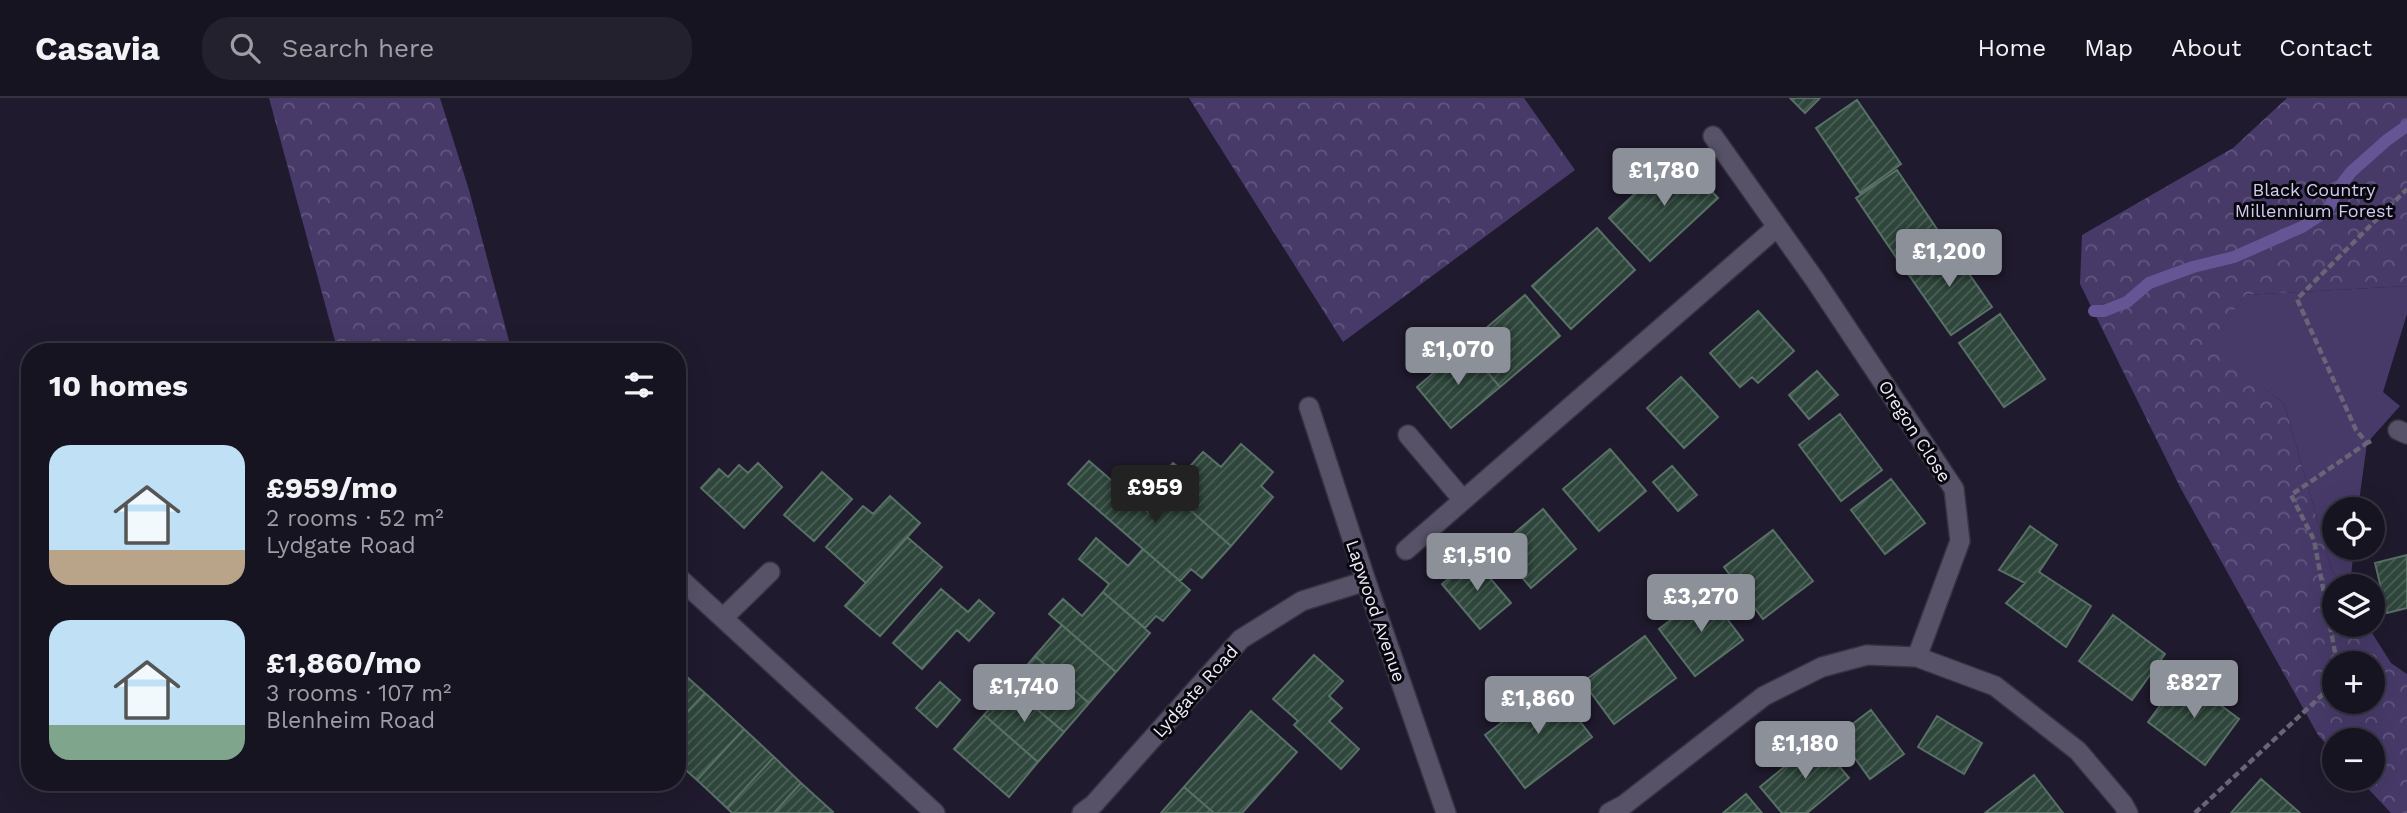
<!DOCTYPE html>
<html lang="en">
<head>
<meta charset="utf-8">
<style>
	:root { --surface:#171422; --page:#24212f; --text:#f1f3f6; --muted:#9e9ea5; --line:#363340; --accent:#8c9099 }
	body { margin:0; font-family:"Work Sans",sans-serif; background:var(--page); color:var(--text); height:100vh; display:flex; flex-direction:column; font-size:26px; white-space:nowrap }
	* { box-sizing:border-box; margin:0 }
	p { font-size:23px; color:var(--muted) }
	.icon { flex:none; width:38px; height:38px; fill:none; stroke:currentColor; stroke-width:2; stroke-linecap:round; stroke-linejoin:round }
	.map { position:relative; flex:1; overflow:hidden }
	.panel { position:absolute; left:21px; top:245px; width:665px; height:448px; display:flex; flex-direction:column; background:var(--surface); border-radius:28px; box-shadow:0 7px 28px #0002,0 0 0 2px var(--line) }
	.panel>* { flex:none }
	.fabs { position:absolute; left:2322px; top:399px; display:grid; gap:14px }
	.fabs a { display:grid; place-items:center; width:63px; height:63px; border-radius:50%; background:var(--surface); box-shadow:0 7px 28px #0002,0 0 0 2px var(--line); font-size:35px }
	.price { position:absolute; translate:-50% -60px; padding:0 16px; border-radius:7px; background:var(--accent); color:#fff; font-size:23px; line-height:46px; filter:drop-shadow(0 2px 4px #0008) }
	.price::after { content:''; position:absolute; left:50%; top:42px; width:21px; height:16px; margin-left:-10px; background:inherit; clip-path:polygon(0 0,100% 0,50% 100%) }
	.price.active { background:#222; color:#fff }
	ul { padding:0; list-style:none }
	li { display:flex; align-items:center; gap:21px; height:175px; padding:0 28px }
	li span { display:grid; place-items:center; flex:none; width:196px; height:140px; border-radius:21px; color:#555 }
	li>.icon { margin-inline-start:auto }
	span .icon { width:84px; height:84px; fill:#fffc; stroke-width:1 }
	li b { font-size:30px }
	h2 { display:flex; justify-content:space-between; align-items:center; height:84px; padding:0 28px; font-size:30px }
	header { display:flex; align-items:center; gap:42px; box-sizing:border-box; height:98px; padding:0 35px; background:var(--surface); border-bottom:2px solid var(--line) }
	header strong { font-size:33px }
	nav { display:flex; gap:38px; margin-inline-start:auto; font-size:24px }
	.search { width:490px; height:63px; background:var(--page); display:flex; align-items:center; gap:18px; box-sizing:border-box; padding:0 24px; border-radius:28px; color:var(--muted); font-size:26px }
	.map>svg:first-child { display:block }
</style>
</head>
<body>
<header>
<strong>Casavia</strong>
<div class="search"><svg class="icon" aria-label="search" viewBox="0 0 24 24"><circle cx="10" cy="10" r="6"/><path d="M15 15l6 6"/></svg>Search here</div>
<nav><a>Home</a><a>Map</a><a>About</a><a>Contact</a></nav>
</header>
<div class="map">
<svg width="2407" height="715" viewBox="0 0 2407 715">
	<defs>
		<pattern id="forest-crowns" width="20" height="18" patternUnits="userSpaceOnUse" patternTransform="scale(1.75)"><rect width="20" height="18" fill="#473a69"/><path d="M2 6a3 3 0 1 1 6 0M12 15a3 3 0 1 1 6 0" fill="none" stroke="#62577f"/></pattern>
		<pattern id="building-hatch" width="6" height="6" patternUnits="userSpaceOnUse" patternTransform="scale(1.75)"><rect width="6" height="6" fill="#2e463b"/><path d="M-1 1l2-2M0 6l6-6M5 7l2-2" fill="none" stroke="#4d6158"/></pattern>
	</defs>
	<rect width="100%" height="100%" fill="#1f1a2d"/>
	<path fill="#473a69" d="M2407 188V216L2383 294 2400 308 2367 345 2358 411H2334V450H2354L2350 488H2343L2331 470 2284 305 2207 248 2245 197Z"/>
	<path fill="url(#forest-crowns)" fill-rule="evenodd" d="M269 0H440L469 92 512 254H338Z
		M1189 0H1524L1575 72 1343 244Z
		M2287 0H2407V188L2245 197 2208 248 2284 305 2331 470 2343 488H2334V527H2367L2391 565 2407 576V715H2391L2359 681H2373V642H2334V655L2318 637 2181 391 2080 186 2082 137 2233 50ZM2334 565H2373V604H2334Z"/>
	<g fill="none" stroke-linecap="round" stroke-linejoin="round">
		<path stroke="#665595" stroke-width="12" d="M2094 213H2104L2127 204 2149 185 2193 169 2234 159 2302 129 2328 112 2338 91 2351 74 2387 42 2407 28"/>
	</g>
	<path fill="url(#building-hatch)" stroke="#587165" stroke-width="2" d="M1790 0H1820L1805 15Z
		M1857 2 1901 66 1860 95 1816 30Z
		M1677 56 1718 100 1650 163 1609 120Z
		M1897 72 1941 137 1900 165 1856 100Z
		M1597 130 1635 172 1571 231 1532 188Z
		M1947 144 1992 209 1951 237 1906 173Z
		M1525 197 1560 238 1500 289 1465 248Z
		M1758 213 1794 253 1758 285 1752 279 1740 289 1710 255Z
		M2000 216 2045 281 2004 309 1959 245Z
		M1465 248 1500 289 1451 330 1417 289Z
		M1817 273 1838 297 1809 321 1789 297Z
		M1681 279 1718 319 1684 350 1647 310Z
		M1840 316 1882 372 1841 403 1799 347Z
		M1241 346 1273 374 1261 388 1273 399 1231 448 1157 383 1173 365 1185 374 1203 354 1221 369Z
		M1610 351 1646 393 1599 433 1563 391Z
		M1089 363 1153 418 1172 396 1231 448 1202 480 1191 471 1180 483 1068 386Z
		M758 365 782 389 744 430 701 390 719 371 728 379 739 367 748 375Z
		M1672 368 1697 397 1678 413 1653 384Z
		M822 374 852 401 814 443 784 417Z
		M1891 381 1925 425 1885 456 1851 412Z
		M890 398 920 425 866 485 826 449 863 408 873 416Z
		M1543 411 1576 451 1531 490 1497 450Z
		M2030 428 2057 447 2039 474 2091 508 2066 549 2006 505 2025 485 1999 472Z
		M1773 432 1813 483 1763 521 1724 469Z
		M907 439 942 469 880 538 845 508Z
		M1096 440 1128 468 1143 451 1190 492 1163 523 1156 518 1145 530 1103 494 1109 486 1079 461Z
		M2407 457V510L2387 515 2375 465Z
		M1473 460 1511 505 1480 531 1442 486Z
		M941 491 968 514 979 502 994 515 969 543 957 532 922 571 893 545Z
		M1103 494 1150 535 1116 574 1049 516 1063 501 1082 518Z
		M1707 494 1743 542 1695 578 1659 531Z
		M2113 517 2165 556 2132 602 2079 563Z
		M1062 527 1116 574 1089 605 1035 558Z
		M1645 538 1676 580 1614 626 1583 584Z
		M1314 557 1343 583 1329 598 1342 610 1329 623 1359 651 1341 671 1294 627 1298 623 1273 601Z
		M1035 558 1089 605 1064 634 1009 588Z
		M677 570 705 595 677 625Z
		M2182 578 2239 621 2205 667 2148 624Z
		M940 584 960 602 937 629 916 610Z
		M1552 587 1592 639 1525 690 1485 637Z
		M1009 588 1064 634 1038 664 984 617Z
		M705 595 744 631 697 682 677 664V625Z
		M1871 612 1904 656 1870 681 1838 637Z
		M1251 613 1297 654 1242 715H1214L1184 689Z
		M984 617 1038 664 1009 699 954 651Z
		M1937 618 1982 645 1964 676 1918 649Z
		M744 631 774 659 727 710 697 682Z
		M1817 642 1849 680 1807 715H1782L1760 689Z
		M774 659 801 685 774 715H732L727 710Z
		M2034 677 2063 715H1985Z
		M2261 681 2300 715H2231Z
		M801 685 833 714 832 715H774Z
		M1184 689 1214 715H1161Z
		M1746 696 1762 715H1723Z"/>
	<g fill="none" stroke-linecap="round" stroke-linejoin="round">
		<g stroke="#373342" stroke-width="22">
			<path id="minor" d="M1713 38 1815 182 1954 391 1960 443 1917 559
				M1309 309 1366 483 1446 715
				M2398 332 2407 336
				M1408 337 1463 402
				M1406 452 1777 129
				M677 478 935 715
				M724 519 770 474
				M1082 715 1094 706 1241 541 1302 503 1366 483
				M1609 715 1624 707 1764 598 1822 569 1867 557 1917 559 1995 588 2078 653 2123 706 2128 715"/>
		</g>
		<path stroke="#696576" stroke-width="4.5" stroke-dasharray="7 3.5" stroke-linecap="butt" d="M2371 343 2367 345 2356 332 2297 201 2407 91
			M2337 565 2314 442 2291 397 2367 345
			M2195 715 2334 586"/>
		<use href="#minor" stroke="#575268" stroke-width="19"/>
	</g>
	<g text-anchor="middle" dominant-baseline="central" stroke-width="6" stroke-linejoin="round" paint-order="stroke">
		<g font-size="18" fill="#d2cbf0" stroke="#08070e">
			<text x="2314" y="91">Black Country<tspan x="2314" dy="21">Millennium Forest</tspan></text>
		</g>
		<g font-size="18" fill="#eeecf9" stroke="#08070e">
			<text transform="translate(1915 333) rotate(57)">Oregon Close</text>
			<text transform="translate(1376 513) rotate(71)">Lapwood Avenue</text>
			<text transform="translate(1195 593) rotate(-48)">Lydgate Road</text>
		</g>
	</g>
</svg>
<div class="fabs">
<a><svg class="icon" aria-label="locate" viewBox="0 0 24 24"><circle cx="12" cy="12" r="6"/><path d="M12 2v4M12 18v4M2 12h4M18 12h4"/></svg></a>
<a><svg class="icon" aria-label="layers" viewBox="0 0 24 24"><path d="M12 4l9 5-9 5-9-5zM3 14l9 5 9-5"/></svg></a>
<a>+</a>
<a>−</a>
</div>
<b class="price" style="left:1664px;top:110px">£1,780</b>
<b class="price" style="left:1949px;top:191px">£1,200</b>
<b class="price" style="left:1458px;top:289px">£1,070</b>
<b class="price active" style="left:1155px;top:427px">£959</b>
<b class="price" style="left:1477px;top:495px">£1,510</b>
<b class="price" style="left:1701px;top:536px">£3,270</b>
<b class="price" style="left:2194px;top:622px">£827</b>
<b class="price" style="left:1024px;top:626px">£1,740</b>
<b class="price" style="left:1538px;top:638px">£1,860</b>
<b class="price" style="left:1805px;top:683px">£1,180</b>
<section class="panel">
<h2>10 homes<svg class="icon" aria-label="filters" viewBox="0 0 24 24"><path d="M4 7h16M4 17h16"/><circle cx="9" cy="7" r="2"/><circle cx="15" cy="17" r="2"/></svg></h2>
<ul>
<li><span style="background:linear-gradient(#bfe0f5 75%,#b9a48a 0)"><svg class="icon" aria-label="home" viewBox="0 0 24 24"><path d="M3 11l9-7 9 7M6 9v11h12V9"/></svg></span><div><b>£959/mo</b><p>2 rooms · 52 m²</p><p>Lydgate Road</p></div></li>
<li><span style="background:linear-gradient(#bfe0f5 75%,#7fa58c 0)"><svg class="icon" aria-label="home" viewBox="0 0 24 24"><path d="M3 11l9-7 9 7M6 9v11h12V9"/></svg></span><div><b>£1,860/mo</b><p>3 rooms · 107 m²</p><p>Blenheim Road</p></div></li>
</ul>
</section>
</div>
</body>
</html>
